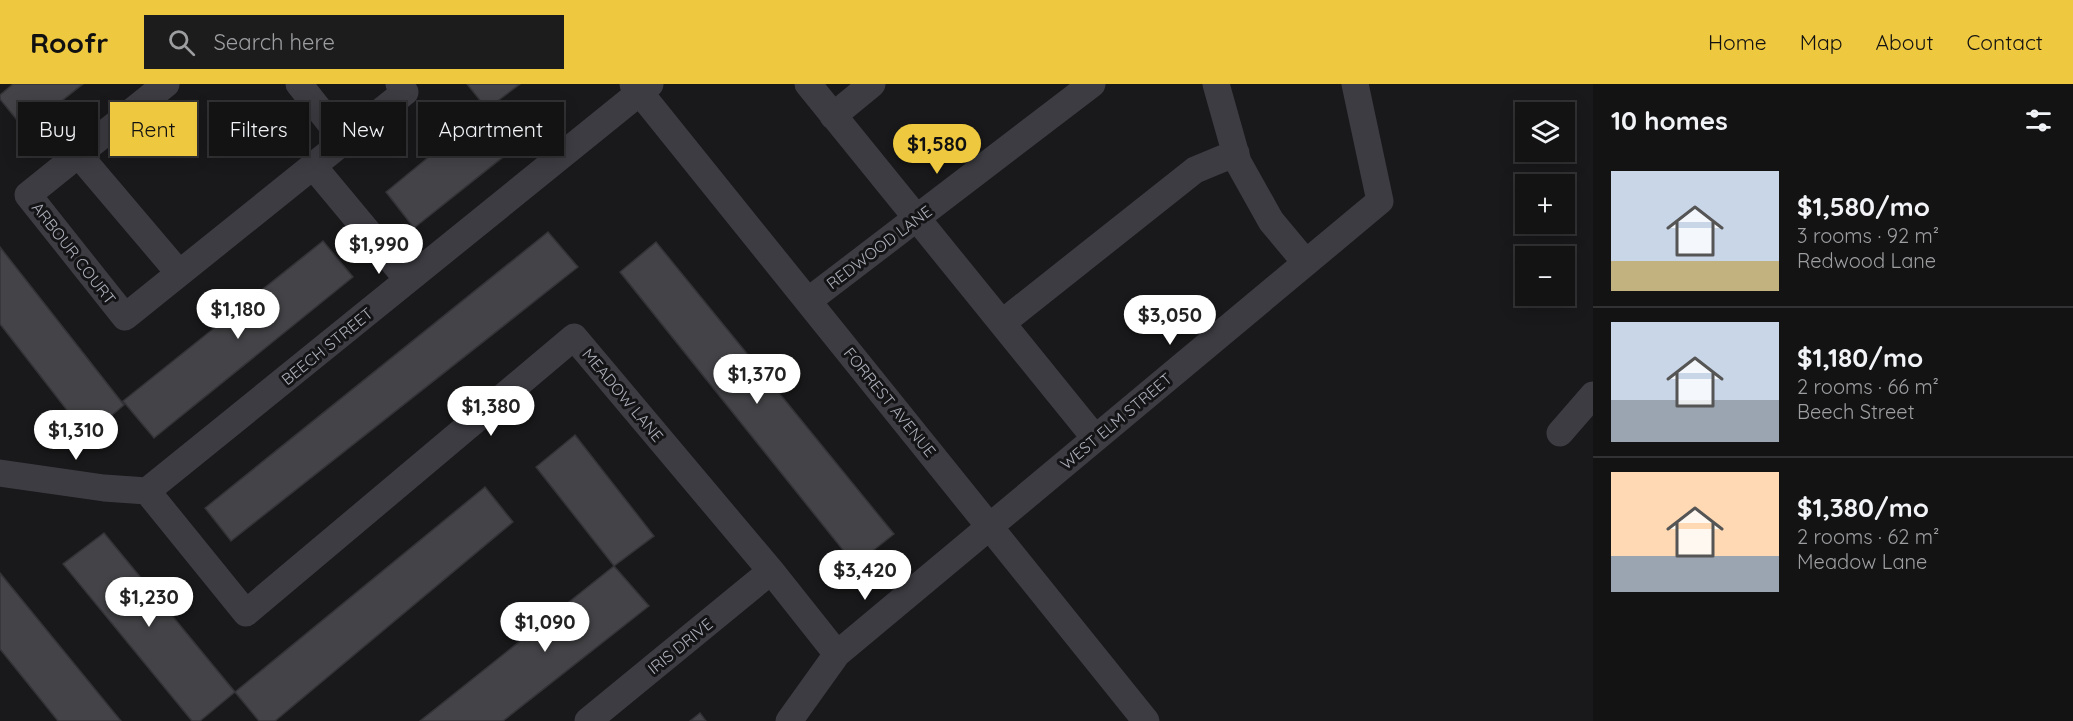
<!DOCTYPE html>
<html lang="en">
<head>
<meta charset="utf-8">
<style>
	:root { --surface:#131314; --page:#1c1c1d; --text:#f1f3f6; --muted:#9d9ea0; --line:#323234; --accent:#eec83f }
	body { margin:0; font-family:Quicksand,sans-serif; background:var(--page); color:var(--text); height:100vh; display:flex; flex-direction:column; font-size:22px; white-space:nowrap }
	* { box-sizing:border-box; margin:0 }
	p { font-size:20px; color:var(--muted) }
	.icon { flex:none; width:33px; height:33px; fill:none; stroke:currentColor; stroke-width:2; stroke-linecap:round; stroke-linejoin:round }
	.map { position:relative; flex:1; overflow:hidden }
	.sheet { display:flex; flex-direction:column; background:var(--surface); width:480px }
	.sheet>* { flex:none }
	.hud { position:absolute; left:18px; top:18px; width:570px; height:54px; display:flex; gap:12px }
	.controls { position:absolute; left:1515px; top:18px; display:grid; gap:12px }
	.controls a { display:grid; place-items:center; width:60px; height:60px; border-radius:0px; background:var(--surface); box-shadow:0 3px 15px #0003,0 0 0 2px var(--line); font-size:30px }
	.price { position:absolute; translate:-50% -51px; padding:0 14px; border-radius:21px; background:#fff; color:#222; font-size:20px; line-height:39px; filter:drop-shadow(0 2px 3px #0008) }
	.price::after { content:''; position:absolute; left:50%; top:36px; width:18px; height:14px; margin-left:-9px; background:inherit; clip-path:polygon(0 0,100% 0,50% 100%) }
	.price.current { background:var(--accent); color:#111 }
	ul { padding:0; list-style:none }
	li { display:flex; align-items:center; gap:18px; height:150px; padding:0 18px }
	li+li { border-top:2px solid var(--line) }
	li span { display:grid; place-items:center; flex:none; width:168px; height:120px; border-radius:0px; color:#555 }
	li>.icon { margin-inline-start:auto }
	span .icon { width:72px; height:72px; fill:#fffc; stroke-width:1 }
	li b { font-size:26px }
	h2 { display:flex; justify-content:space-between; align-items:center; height:72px; padding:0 18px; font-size:26px }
	.pill { padding:0 21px; border-radius:0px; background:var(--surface); box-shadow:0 3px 15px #0003,0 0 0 2px var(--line); font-size:21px; line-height:54px }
	.pill.current { background:var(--accent); color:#111 }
	header { display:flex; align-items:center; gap:36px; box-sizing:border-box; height:84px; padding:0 30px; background:var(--accent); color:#111 }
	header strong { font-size:28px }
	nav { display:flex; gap:33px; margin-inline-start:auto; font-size:21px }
	.search { width:420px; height:54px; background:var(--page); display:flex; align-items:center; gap:15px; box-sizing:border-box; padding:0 21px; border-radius:0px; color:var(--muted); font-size:22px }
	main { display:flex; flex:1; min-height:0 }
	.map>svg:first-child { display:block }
</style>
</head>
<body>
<header>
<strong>Roofr</strong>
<div class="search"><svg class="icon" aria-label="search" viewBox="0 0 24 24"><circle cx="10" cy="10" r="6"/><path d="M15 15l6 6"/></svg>Search here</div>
<nav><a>Home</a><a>Map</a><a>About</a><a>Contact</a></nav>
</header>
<main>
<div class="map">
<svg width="1593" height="637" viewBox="0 0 1593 637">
	<rect width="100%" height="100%" fill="#19191b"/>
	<path fill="#444448" stroke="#343337" stroke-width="1.5" d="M13 0H83L25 46 0 15V11Z
		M467 0H520L487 25Z
		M487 25 517 62 414 144 386 108Z
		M548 148 578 183 231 457 205 424Z
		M323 157 353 193 154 354 123 317Z
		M656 158 894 450 855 481 620 188Z
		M0 163 124 321 87 352 0 240Z
		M575 351 654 452 614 482 536 383Z
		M485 403 513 438 275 637H259L235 608Z
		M104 449 235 608 200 637H192L63 480Z
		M614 482 649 522 503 637H420Z
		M0 489 121 637H58L0 565Z
		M700 629 706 637H690Z"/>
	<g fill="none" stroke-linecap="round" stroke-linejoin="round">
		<path stroke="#3c3c42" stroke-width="27" d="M166 0 28 111 125 233 405 8 399 0
			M299 0 344 57
			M633 0 1146 637
			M808 0 1095 354
			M1216 0 1238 78 1271 137 1306 179
			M833 32 872 0
			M78 70 179 189
			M313 82 408 196
			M808 217 1092 0
			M1002 239 1195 86 1236 69
			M1560 349 1593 311
			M0 389 104 404 147 407 650 0
			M147 407 246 529 574 253 771 487 837 570
			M588 637 771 487
			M789 637 837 570 1380 117 1355 0"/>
	</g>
	<g text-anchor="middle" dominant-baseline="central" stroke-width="6" stroke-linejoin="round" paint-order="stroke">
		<g font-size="16" fill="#acafba" stroke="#141416">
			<text transform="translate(879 163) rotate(-37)">REDWOOD LANE</text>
			<text transform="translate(74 169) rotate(52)">ARBOUR COURT</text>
			<text transform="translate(327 262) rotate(-39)">BEECH STREET</text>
			<text transform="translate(623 311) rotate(50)">MEADOW LANE</text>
			<text transform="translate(890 318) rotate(51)">FORREST AVENUE</text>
			<text transform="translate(1116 337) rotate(-40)">WEST ELM STREET</text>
			<text transform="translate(680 562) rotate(-39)">IRIS DRIVE</text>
		</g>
	</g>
</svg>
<div class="controls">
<a><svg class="icon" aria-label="layers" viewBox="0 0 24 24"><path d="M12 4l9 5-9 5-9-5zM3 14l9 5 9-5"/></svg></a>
<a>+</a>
<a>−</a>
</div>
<b class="price current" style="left:937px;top:91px">$1,580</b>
<b class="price" style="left:379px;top:191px">$1,990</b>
<b class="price" style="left:238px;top:256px">$1,180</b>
<b class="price" style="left:1170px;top:262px">$3,050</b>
<b class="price" style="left:757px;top:321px">$1,370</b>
<b class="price" style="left:491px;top:353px">$1,380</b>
<b class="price" style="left:76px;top:377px">$1,310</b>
<b class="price" style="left:865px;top:517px">$3,420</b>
<b class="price" style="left:149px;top:544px">$1,230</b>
<b class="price" style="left:545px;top:569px">$1,090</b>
<div class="hud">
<a class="pill">Buy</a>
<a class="pill current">Rent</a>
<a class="pill">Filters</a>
<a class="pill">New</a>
<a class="pill">Apartment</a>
</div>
</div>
<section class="sheet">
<h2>10 homes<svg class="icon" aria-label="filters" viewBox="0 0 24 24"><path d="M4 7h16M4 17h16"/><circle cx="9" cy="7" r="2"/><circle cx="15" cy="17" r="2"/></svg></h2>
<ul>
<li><span style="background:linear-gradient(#c9d6e8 75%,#c2b280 0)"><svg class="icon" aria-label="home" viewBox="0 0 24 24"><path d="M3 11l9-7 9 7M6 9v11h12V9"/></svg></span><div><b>$1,580/mo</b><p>3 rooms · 92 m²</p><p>Redwood Lane</p></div></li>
<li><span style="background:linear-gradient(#c9d6e8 65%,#9aa5b1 0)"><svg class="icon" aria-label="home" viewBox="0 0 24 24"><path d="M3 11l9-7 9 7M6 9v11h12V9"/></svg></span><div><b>$1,180/mo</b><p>2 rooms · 66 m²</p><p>Beech Street</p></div></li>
<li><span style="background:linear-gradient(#ffd9b3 70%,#9aa5b1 0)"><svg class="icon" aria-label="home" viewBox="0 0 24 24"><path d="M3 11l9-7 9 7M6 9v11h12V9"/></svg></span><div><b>$1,380/mo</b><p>2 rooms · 62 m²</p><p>Meadow Lane</p></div></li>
</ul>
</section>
</main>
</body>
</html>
